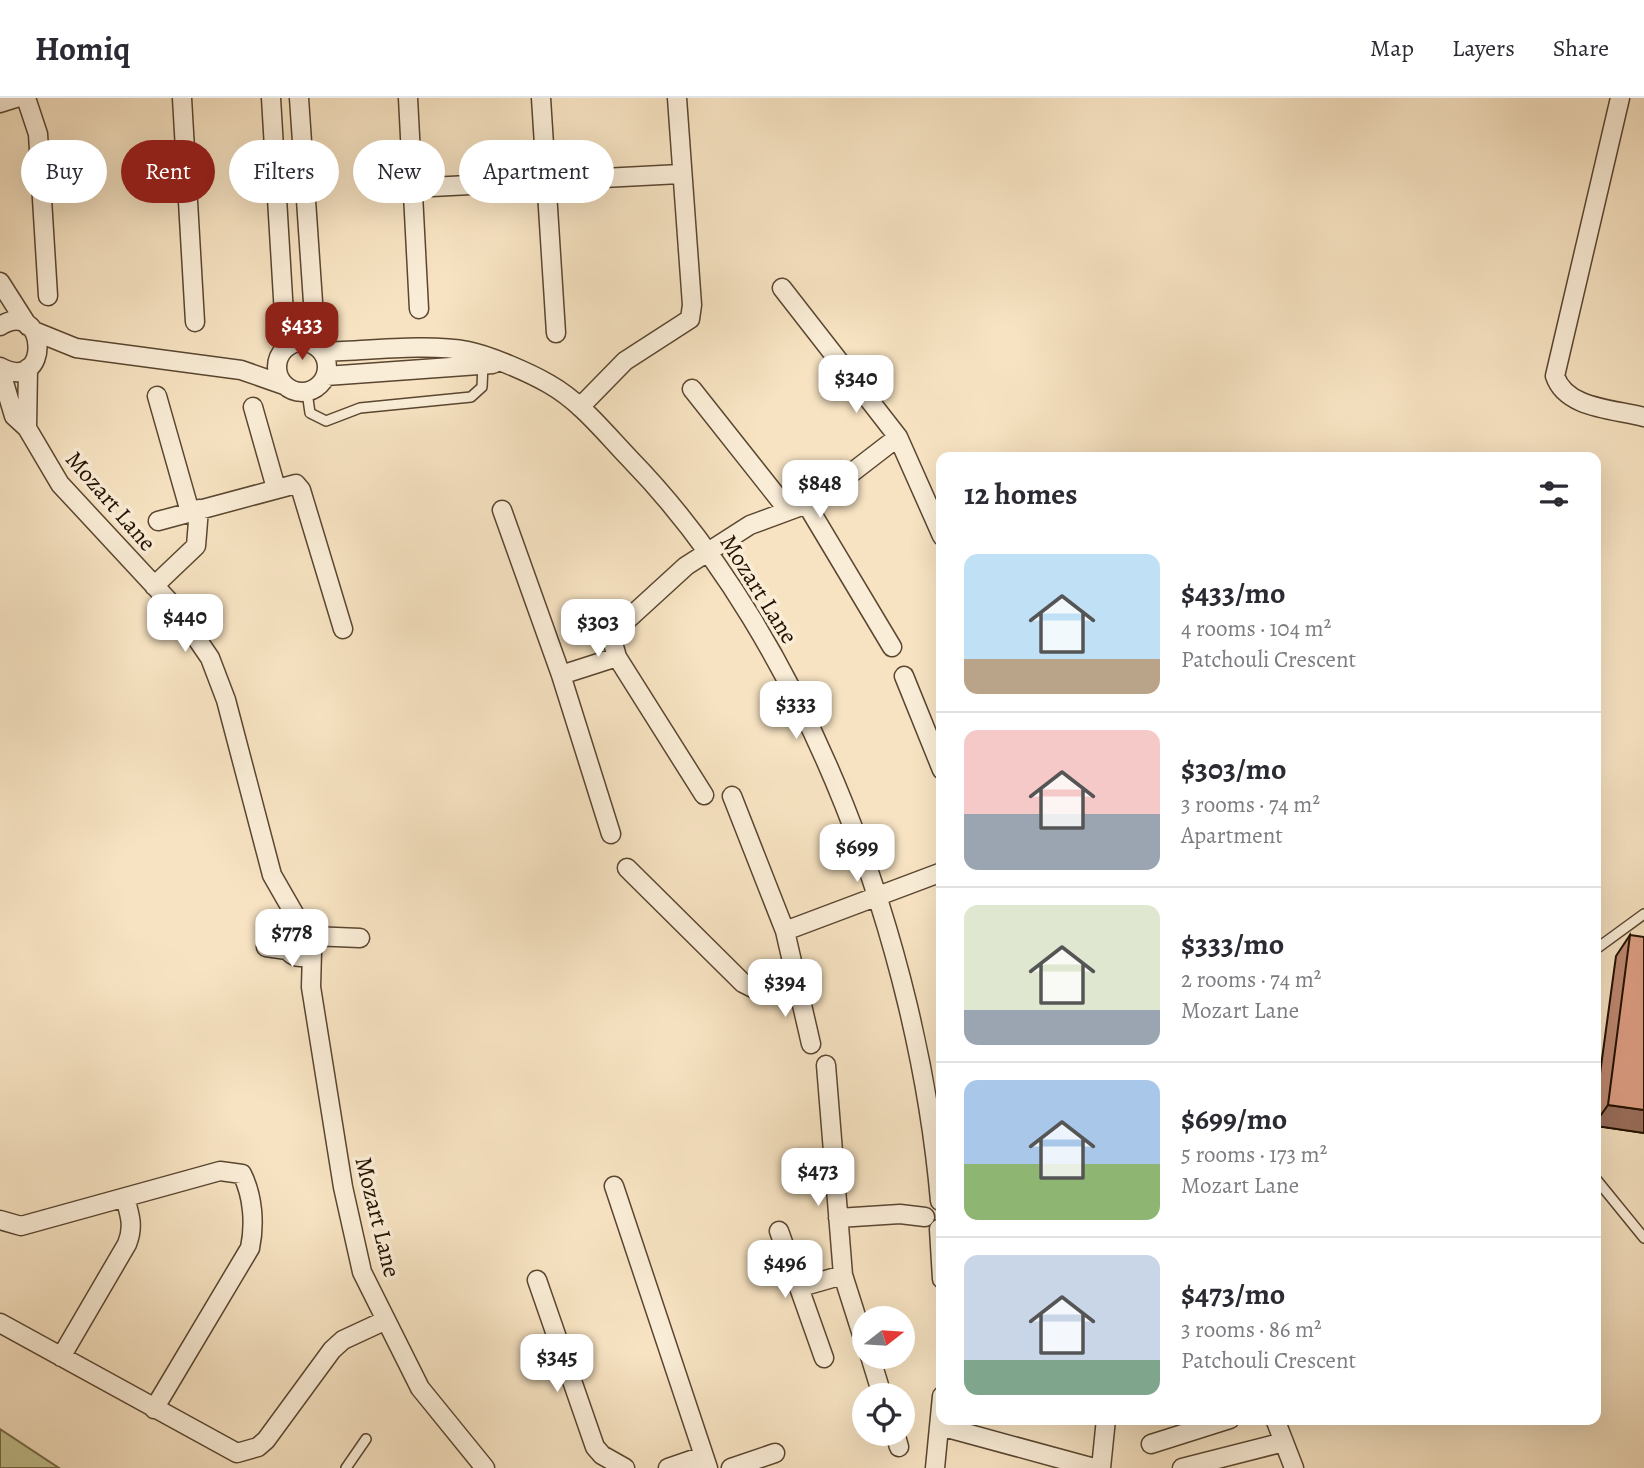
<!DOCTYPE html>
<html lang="en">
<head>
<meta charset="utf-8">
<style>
	:root { --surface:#fff; --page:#f2f2f3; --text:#2b2b33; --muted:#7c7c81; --line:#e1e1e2; --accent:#8f2418 }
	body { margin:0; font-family:Alegreya,serif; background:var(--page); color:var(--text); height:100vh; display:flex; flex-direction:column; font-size:26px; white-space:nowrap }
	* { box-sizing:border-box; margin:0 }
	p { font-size:23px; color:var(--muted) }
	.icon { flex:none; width:38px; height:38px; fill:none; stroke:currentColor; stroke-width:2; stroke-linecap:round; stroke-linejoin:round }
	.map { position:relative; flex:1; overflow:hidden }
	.sheet { position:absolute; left:936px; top:354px; width:665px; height:973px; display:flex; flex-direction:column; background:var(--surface); border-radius:14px; box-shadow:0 7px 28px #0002 }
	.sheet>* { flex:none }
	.top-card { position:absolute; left:21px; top:42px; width:665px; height:63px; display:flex; gap:14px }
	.needle { width:46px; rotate:73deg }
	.controls { position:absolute; left:852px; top:1208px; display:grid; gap:14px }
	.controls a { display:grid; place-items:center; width:63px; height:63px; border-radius:50%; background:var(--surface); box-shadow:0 7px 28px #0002; font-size:35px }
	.price { position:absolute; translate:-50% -60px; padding:0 16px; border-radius:14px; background:#fff; color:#222; font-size:23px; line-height:46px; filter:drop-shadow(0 2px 4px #0008) }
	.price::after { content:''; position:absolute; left:50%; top:42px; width:21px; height:16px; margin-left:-10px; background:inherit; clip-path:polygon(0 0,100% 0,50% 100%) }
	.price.on { background:var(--accent); color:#fff }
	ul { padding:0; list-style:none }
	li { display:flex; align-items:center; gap:21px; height:175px; padding:0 28px }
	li+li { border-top:2px solid var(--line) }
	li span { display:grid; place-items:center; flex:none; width:196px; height:140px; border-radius:14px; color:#555 }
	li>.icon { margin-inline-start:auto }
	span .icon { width:84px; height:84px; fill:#fffc; stroke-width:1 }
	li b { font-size:30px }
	h2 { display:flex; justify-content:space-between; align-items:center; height:84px; padding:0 28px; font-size:30px }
	.tag { padding:0 24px; border-radius:32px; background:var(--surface); box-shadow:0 7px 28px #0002; font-size:24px; line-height:63px }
	.tag.on { background:var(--accent); color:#fff }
	header { display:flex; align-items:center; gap:42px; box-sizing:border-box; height:98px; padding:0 35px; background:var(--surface); border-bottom:2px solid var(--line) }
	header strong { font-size:33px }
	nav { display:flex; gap:38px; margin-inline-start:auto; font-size:24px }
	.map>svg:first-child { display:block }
</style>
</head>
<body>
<header>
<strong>Homiq</strong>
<nav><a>Map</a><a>Layers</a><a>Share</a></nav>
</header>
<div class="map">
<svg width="1644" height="1370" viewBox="0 0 1644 1370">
	<rect width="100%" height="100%" fill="#f7e3c2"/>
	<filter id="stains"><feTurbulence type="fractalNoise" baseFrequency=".00286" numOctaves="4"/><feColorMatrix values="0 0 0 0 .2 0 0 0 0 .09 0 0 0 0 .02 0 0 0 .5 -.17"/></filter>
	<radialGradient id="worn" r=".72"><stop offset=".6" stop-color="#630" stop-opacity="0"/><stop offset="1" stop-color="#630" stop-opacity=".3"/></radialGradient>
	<path fill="#c2c290" stroke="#746a48" stroke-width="2" d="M0 1331 59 1370H0Z"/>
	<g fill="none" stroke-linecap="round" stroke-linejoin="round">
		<g stroke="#5a4630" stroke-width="12">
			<path id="lane" d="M307 294 310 315 326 323 360 310 471 299 482 289 483 266
				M1596 851 1644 816
				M1596 1081 1644 1140
				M346 1370 366 1341"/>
		</g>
		<g stroke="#5a4630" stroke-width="21">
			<path id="street" d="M26 0 38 36 48 198
				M182 0 195 224
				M271 0 286 250
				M299 0 316 248
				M408 0 419 211
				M541 0 556 235
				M1620 0 1555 278C1566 311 1614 311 1644 319
				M0 5 16 0
				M412 90 680 76
				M0 184 28 228
				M782 190 898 339 942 438
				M0 228C48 199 52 297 0 269
				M34 233 76 250 241 272 284 287
				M277 269a25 25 0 1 1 50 0a25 25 0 1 1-50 0Z
				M322 254C364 253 428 245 468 253 489 257 530 275 549 286 581 304 605 335 630 361 809 545 918 850 940 1103
				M0 271 14 318 27 330 60 386 178 513 210 560 226 602 272 777 303 831
				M326 278 493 266
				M692 291 787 411
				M157 298 190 414
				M253 309 276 390
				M580 309 625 263 690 221 692 207 677 0
				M27 330 28 270
				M807 407 892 549
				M502 412 561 577 611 736
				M158 423 296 386 301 392 343 531
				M154 488 196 448 199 411
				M561 577 617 559
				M904 578 942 672
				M704 697 617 559 613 545 616 532 686 468 750 427 815 403 898 339
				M732 698 785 833 811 946
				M627 770 743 885 761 894 797 887
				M286 845a14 14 0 1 1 28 0a14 14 0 1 1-28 0Z
				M785 833 942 774
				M312 838 360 840
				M266 849 287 852
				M312 853 311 889 343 1089 362 1174 420 1290 485 1370
				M826 967 843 1177 864 1243
				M614 1088 708 1370
				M838 1120 900 1116 925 1119
				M0 1122 21 1128 220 1073 242 1076C253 1098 255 1126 250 1150L154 1311
				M939 1131 942 1181
				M779 1133 824 1260
				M537 1182 595 1349 602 1357 625 1370
				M801 1189 843 1177
				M0 1225 237 1355 258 1349 266 1342 332 1252 343 1242 384 1223
				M870 1258 882 1297
				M61 1259 127 1146C134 1129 130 1117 125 1100
				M1275 1321 1294 1370
				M940 1328 1094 1370
				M895 1335 899 1349
				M1151 1346 1230 1321
				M668 1370 703 1358
				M731 1370 775 1355
				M935 1370 942 1298
				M1101 1370 1106 1321
				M1182 1370 1284 1344"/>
		</g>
		<use href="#lane" stroke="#faedd7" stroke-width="9"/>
		<use href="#street" stroke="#faedd7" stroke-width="18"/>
	</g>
	<path fill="#bf8972" stroke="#251200" stroke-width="2" d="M1630 837 1644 1035 1596 1028V1005L1616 858Z"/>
	<path fill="#9b6f5d" stroke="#251200" stroke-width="2" d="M1608 1007 1644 1012V1035L1596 1028V1024Z"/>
	<path fill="#de9f85" stroke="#251200" stroke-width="2" d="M1630 837 1644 839V1012L1608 1007Z"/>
	<g text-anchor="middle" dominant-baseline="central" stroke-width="7" stroke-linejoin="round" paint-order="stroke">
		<g font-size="24" fill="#251200" stroke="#faedd7">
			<text transform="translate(111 403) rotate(49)">Mozart Lane</text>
			<text transform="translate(759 491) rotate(58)">Mozart Lane</text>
			<text transform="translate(378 1119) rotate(76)">Mozart Lane</text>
		</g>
	</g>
	<rect width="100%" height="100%" filter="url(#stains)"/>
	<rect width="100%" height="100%" fill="url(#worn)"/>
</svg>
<div class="controls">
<a><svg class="needle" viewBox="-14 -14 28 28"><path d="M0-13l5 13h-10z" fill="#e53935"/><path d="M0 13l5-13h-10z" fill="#7c7c81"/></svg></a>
<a><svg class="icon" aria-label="locate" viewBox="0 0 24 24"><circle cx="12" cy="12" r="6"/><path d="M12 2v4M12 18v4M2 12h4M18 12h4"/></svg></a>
</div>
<b class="price on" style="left:302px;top:264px">$433</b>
<b class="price" style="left:856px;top:317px">$340</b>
<b class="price" style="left:820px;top:422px">$848</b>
<b class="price" style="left:185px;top:556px">$440</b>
<b class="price" style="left:598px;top:561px">$303</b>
<b class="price" style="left:796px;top:643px">$333</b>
<b class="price" style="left:857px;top:786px">$699</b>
<b class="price" style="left:292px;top:871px">$778</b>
<b class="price" style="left:785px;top:921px">$394</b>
<b class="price" style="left:818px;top:1110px">$473</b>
<b class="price" style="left:785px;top:1202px">$496</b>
<b class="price" style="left:557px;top:1296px">$345</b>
<div class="top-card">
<a class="tag">Buy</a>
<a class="tag on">Rent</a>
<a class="tag">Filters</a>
<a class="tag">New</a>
<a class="tag">Apartment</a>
</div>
<section class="sheet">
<h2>12 homes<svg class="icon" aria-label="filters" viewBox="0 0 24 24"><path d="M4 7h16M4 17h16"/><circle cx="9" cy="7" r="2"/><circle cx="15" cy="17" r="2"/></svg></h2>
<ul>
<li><span style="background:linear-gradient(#bfe0f5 75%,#b9a48a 0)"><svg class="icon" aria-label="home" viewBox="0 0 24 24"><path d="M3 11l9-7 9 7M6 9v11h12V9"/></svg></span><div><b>$433/mo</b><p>4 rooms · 104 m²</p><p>Patchouli Crescent</p></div></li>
<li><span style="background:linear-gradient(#f6c9c9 60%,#9aa5b1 0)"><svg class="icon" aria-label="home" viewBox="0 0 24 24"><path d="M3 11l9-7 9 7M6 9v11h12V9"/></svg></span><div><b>$303/mo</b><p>3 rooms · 74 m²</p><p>Apartment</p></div></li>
<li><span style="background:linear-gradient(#dfe7d0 75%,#9aa5b1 0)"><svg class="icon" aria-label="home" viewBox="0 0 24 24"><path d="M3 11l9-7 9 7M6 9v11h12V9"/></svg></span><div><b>$333/mo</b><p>2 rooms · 74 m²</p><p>Mozart Lane</p></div></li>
<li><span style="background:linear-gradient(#a9c7e8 60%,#8fb573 0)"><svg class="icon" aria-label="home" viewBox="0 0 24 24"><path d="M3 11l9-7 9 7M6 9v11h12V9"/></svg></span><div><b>$699/mo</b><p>5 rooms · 173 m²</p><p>Mozart Lane</p></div></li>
<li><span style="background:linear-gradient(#c9d6e8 75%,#7fa58c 0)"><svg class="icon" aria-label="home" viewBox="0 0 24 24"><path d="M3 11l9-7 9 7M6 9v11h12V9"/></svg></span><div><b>$473/mo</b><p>3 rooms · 86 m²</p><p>Patchouli Crescent</p></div></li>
</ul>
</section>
</div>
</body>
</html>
